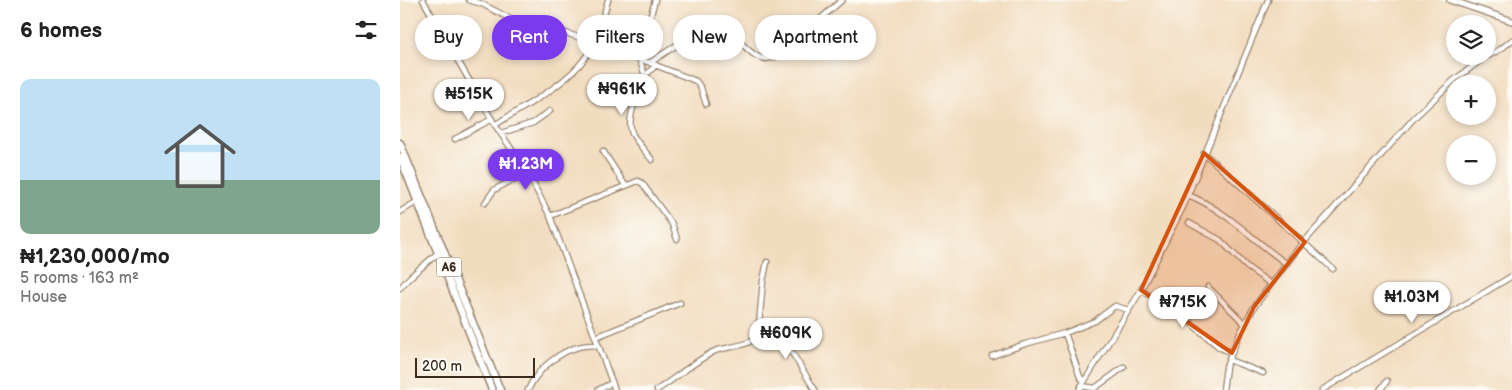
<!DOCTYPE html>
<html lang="en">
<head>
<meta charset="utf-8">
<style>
	:root { --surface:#fff; --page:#f2f2f2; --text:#222; --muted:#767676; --line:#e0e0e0; --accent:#7c3aed }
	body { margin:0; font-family:"Balsamiq Sans",sans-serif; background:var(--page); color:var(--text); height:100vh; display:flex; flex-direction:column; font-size:19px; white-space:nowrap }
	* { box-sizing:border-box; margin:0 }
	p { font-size:16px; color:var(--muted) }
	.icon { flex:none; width:28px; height:28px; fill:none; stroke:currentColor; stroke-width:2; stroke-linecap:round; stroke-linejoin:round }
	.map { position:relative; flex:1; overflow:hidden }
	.details { display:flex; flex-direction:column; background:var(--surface); width:400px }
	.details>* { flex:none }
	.top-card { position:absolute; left:15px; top:15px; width:475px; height:45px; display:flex; gap:10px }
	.tools { position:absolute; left:1046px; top:15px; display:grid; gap:10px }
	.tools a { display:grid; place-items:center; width:50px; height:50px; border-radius:50%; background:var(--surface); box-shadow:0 2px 8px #0003; font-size:25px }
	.scale { position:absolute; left:15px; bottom:12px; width:120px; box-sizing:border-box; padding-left:5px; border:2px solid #3b2a1e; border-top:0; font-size:14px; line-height:18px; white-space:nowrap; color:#3b2a1e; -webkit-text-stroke:4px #fdfcf7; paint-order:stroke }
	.price { position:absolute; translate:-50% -42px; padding:0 11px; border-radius:18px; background:#fff; color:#222; font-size:16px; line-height:32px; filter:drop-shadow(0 1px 2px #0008) }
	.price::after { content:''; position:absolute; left:50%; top:30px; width:15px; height:11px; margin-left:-8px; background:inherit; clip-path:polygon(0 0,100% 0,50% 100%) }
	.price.current { background:var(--accent); color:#fff }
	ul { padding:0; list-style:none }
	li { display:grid; align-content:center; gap:10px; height:265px; padding:0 20px }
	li+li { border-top:1px solid var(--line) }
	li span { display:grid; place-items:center; height:155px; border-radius:10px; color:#555 }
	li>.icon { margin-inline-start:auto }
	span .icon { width:90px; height:90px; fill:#fffc; stroke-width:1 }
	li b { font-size:21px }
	h2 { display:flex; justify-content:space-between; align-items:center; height:60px; padding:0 20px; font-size:21px }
	.pill { padding:0 18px; border-radius:22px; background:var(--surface); box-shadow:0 2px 8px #0003; font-size:18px; line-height:45px }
	.pill.current { background:var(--accent); color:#fff }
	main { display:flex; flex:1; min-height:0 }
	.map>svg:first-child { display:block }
</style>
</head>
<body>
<main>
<section class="details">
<h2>6 homes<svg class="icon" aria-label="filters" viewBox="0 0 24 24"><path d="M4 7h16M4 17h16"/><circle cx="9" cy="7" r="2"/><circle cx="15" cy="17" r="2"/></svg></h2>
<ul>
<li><span style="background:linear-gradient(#bfe0f5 65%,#7fa58c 0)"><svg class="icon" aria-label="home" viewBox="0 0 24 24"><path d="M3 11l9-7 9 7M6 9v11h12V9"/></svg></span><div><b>₦1,230,000/mo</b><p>5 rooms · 163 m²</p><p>House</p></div></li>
</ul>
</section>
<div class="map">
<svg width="1112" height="390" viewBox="0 0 1112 390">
	<rect width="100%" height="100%" fill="#fdfcf7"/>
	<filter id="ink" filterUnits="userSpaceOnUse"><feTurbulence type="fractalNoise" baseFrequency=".02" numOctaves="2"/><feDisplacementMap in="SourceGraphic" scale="10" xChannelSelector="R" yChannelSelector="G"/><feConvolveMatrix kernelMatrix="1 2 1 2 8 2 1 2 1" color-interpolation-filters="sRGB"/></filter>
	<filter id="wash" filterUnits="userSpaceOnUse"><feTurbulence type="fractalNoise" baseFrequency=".0096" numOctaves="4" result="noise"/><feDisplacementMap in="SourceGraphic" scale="20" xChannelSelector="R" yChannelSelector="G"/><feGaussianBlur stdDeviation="1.12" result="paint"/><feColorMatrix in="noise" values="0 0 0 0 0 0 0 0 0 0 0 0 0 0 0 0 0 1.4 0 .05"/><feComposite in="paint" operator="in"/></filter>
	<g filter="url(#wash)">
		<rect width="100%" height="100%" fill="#f2dcbe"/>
	</g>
	<g filter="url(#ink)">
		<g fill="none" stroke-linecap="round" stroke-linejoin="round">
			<g stroke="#96836e" stroke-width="7">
				<path id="minor" d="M23 0 95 125 127 172 150 216 215 390
					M69 0 82 4 111 19 157 30 222 52 296 81 301 88 306 104
					M1088 56 1101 49 1112 40
					M251 62 310 23C337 23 349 71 378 56L442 0
					M245 76 256 65
					M95 125C124 106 165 86 185 58 196 42 203 19 208 0
					M101 133 133 123 150 111
					M55 139 92 119
					M203 151 225 185
					M804 153 933 269
					M252 160C246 152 238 144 233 135 224 120 240 91 245 76L239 58 255 0
					M788 195C826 210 854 241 887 264
					M85 203 94 190 127 172
					M0 212 18 201
					M150 216 238 181 242 183 272 224 277 239
					M789 223 820 240 847 267 871 284
					M808 287 845 324
					M0 288 10 277 38 253
					M741 290 778 312 819 347 832 353
					M665 333 680 377 684 381
					M196 337 280 303
					M354 339C368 345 376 339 386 343L415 390
					M592 356 625 344 665 333 695 321 715 306 729 310
					M829 360 863 373
					M681 386 695 388 724 367
					M128 390C139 365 171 341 199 346
					M198 390 212 383
					M257 390C274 379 298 359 315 351 329 346 349 347 358 335L363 281 367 262
					M679 390 740 292 784 205 868 0
					M823 390 826 367 838 337 854 307 897 250 1015 117 1054 80 1087 56
					M922 390 1112 276
					M980 390 987 381"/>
			</g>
			<g stroke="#96836e" stroke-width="8">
				<path id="major" d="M1050 0 1112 21"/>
			</g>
			<g stroke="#96836e" stroke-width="9">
				<path id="highway" d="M0 143 100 390
					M0 157 92 390"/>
			</g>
			<use href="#minor" stroke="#fff" stroke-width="4.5"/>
			<use href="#major" stroke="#fff" stroke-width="5.5"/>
			<use href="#highway" stroke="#fff" stroke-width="6"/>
		</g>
	</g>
	<path fill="#d7540e" fill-opacity="0.2" stroke="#d7540e" stroke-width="4" stroke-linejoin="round" d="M804 153 905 242 854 307 832 353 741 290Z"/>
	<g text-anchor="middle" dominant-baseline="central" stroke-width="5" stroke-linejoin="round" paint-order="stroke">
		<rect fill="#fdfcf7" stroke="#75695f" stroke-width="1" x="36.5" y="257.5" width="25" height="19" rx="4"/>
		<g font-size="12" font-weight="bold" fill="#3b2a1e">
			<text x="49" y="267">A6</text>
		</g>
	</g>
</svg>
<div class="tools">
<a><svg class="icon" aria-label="layers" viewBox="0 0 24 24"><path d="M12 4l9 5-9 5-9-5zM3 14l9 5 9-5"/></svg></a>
<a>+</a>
<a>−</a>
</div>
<div class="scale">200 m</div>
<b class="price" style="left:222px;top:116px">₦961K</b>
<b class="price" style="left:69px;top:121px">₦515K</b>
<b class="price current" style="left:126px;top:191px">₦1.23M</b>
<b class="price" style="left:1012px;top:324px">₦1.03M</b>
<b class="price" style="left:783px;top:329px">₦715K</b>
<b class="price" style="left:386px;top:360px">₦609K</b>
<div class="top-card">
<a class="pill">Buy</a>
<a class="pill current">Rent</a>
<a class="pill">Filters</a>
<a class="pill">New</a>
<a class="pill">Apartment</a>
</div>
</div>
</main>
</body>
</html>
